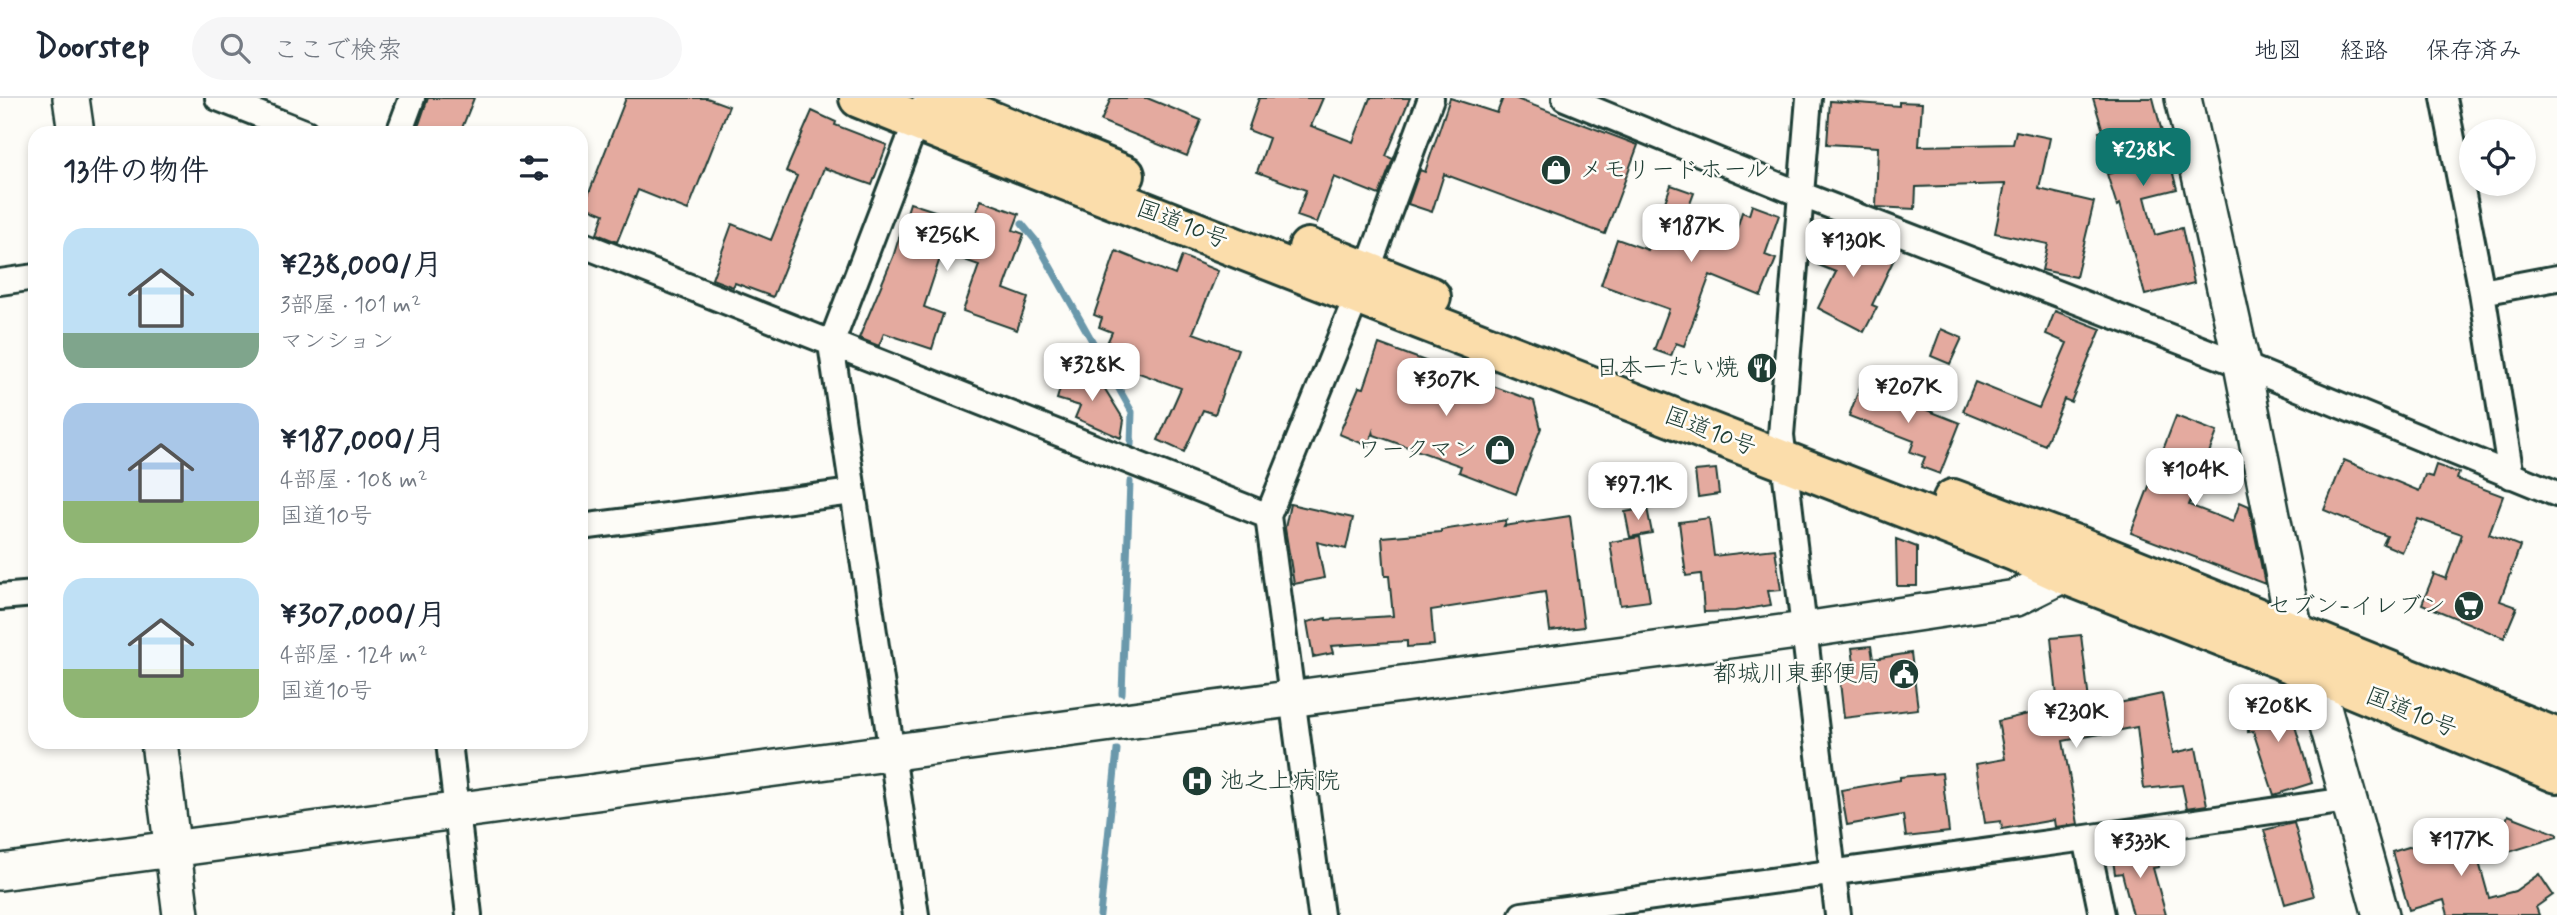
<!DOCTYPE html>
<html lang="ja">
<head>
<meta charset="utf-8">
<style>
	:root { --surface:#fff; --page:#f6f6f7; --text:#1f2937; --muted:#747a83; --line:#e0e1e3; --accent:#0f766e }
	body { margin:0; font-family:Mynerve,"Klee One",sans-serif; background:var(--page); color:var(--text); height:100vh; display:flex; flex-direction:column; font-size:26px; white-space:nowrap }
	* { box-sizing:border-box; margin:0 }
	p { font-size:23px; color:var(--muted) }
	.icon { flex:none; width:38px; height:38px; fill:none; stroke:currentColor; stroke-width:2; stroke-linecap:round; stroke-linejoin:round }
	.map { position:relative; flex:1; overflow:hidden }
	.drawer { position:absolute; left:28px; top:28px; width:560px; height:623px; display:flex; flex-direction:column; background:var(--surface); border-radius:21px; box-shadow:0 4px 10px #0003 }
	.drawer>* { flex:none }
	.controls { position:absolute; left:2459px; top:21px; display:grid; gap:14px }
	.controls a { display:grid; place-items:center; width:77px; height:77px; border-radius:50%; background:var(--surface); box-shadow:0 4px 10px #0003; font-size:35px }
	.price { position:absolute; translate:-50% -60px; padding:0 16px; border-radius:14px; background:#fff; color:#222; font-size:23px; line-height:46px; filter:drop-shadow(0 2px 4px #0008) }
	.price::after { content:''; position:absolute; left:50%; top:42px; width:21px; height:16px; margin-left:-10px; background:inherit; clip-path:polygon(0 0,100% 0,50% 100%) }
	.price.selected { background:var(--accent); color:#fff }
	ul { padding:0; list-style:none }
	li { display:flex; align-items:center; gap:21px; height:175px; padding:0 35px }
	li span { display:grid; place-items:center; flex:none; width:196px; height:140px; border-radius:21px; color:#555 }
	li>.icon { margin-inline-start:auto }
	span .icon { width:84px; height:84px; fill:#fffc; stroke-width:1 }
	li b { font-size:30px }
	h2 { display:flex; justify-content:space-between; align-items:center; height:84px; padding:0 35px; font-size:30px }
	header { display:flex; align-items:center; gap:42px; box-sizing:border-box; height:98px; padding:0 35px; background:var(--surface); border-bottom:2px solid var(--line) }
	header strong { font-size:33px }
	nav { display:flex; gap:38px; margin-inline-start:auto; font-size:24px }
	.search { width:490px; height:63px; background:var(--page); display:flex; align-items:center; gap:18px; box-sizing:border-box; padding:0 24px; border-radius:38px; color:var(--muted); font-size:26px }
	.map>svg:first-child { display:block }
</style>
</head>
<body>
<header>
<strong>Doorstep</strong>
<div class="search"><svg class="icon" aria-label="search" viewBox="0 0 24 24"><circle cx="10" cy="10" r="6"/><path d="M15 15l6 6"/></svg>ここで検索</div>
<nav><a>地図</a><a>経路</a><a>保存済み</a></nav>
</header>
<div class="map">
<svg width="2557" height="817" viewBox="0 0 2557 817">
	<rect width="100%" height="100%" fill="#fdfcf7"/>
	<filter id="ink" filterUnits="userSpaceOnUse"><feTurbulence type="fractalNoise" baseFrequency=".0143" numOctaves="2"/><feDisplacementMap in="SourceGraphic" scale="14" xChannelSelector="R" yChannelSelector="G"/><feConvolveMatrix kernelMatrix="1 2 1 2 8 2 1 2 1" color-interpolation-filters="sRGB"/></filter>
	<g filter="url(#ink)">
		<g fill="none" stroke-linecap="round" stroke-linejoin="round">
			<path stroke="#6a98ab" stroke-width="7" d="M1022 126 1036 143 1132 314 1131 347
				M1122 595 1130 384
				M1100 817 1117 652"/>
		</g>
		<path fill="#e4aa9f" stroke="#1f3d34" stroke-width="2" d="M428 0H474L460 35H416Z
			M626 0H707L729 8 688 112 638 92 617 144 597 136 604 116 584 108Z
			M1111 0H1147L1201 22 1187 58 1101 23Z
			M1259 0H1323L1311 28 1353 44 1370 0H1410L1386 58 1393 61 1379 97 1334 79 1317 125 1297 118 1306 92 1257 74 1269 40 1248 32Z
			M1450 0 1497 15 1503 0H1514L1638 47 1605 136 1444 76 1432 114 1408 106 1420 72 1425 74Z
			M2093 0H2153L2177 91 2145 99 2155 137 2182 130 2194 185 2145 197 2120 106 2117 108 2107 76 2112 75 2099 34 2103 33Z
			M1830 3 1899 8V4L1922 5 1919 48 2013 46 2016 33 2050 40 2039 91 2094 104 2076 179 2042 172 2048 146 1995 135 2005 86 1916 89 1915 111 1876 109 1878 49 1827 46Z
			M812 13 836 24 835 27 887 47 872 87 824 70 773 199 735 185 733 189 712 181 732 126 771 142 797 78 786 73Z
			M1671 87 1694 95 1684 122 1734 140 1742 114 1749 117 1752 107 1779 117 1765 157 1776 161 1761 198 1710 177 1684 248 1676 245 1671 258 1654 252 1669 211 1601 187 1617 141 1648 152Z
			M981 102 1019 116 1013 132 1024 136 1004 191 1028 200 1017 232 963 213 979 167 942 154 924 209 943 216 932 251 884 235 879 248 859 240 893 159 910 105 972 125Z
			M1831 130 1861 141 1860 145 1894 161 1872 207 1877 209 1864 234 1818 210 1836 174 1818 167Z
			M1116 153 1175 177 1182 158 1218 173 1193 235 1238 251 1215 316 1203 312 1184 354 1158 342 1181 290 1100 261 1112 234 1099 229 1102 220 1094 217Z
			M2055 213 2101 231 2071 304 2064 301 2045 347 1963 313 1975 284 2039 310 2067 245 2046 236Z
			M1941 231 1962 240 1950 266 1931 258Z
			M1379 246 1534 303 1541 330 1516 396 1459 374 1461 368 1374 337 1373 333 1368 348 1339 336 1359 289 1364 290Z
			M1065 273 1100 283 1124 322 1121 340 1075 320 1080 308 1057 301Z
			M1861 286 1960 325 1940 376 1921 369 1925 359 1910 354 1914 343 1849 318Z
			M2176 318 2217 334 2189 407 2233 424 2240 404 2249 408 2265 486 2131 435Z
			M2344 362 2419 393 2425 377 2432 379 2436 367 2459 375 2457 381 2503 398 2489 436 2520 448 2500 503 2517 509 2504 540 2422 506 2434 476 2446 481 2462 436 2418 421 2402 454 2383 446 2387 438 2324 412Z
			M1716 371 1719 396 1698 399 1695 373Z
			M1290 406 1353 420 1346 451 1317 444 1324 480 1294 486 1285 430Z
			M1647 410 1652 435 1630 439 1625 414Z
			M1570 418 1584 529 1550 533 1545 494 1431 512 1434 547 1407 549V543L1331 548 1333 555 1313 559 1307 524 1326 520V522L1393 518 1389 478H1385L1382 439 1441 434V432L1507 422 1504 428Z
			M1709 420 1714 458 1775 451 1781 492 1768 493 1771 507 1735 513 1704 514 1701 476 1686 478 1679 424Z
			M1640 439 1650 503 1620 507 1610 444Z
			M1896 441 1917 449V488H1897Z
			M2081 537 2090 611 2162 596 2173 655 2196 650 2207 707 2187 710 2182 687 2144 691 2137 629 2063 643 2078 726 2055 729 2054 722 2002 731 2001 723 1985 725 1976 666 2005 661 1998 623 2058 609 2051 540Z
			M1871 548 1873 561 1911 555 1918 611 1844 620 1839 575 1855 572 1852 550Z
			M2281 600 2283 612 2293 610 2295 628 2312 685 2274 697 2253 633 2248 634 2244 604Z
			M1942 675 1949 734 1906 739 1903 717 1847 727 1841 692 1900 682V679Z
			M2508 717 2557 736V739L2493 759Z
			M2294 725 2314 798 2285 806 2264 732Z
			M2479 728 2489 760 2479 764 2489 800 2515 793 2539 776 2553 797 2536 809 2539 817H2448L2444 802 2409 812 2392 754Z
			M2155 748 2159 769 2153 770 2166 817H2133L2122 775 2115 776 2112 755Z"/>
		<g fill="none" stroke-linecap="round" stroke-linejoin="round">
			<g stroke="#1f3d34" stroke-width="30">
				<path id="street" d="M218 0 306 35
					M1565 0 1800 96 2242 267 2557 396
					M1809 0 1781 337 1838 817
					M2444 0 2482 194 2511 378
					M399 35 412 0
					M581 146 1268 418
					M0 184 35 179
					M2482 194 2557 180
					M581 429 853 394
					M0 499 35 496
					M449 644 469 817
					M2086 740 2102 817
					M916 817 831 246 921 11
					M1321 817 1268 418 1367 173 1431 0
					M1522 817 2086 740 2347 702"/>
			</g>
			<g stroke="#1f3d34" stroke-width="40">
				<path id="secondary" d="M71 0 76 35
					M2183 0 2242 267 2295 534 2313 574 2381 817
					M159 644 181 817
					M0 774 1804 532 2016 500 2064 476 2072 456"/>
			</g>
			<g stroke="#1f3d34" stroke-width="44">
				<path id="highway" d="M859 0C1243 155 1629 301 2014 453L2064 476 2313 574 2557 675
					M935 0 1125 77
					M1308 150 1431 199
					M1953 401 2076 447 2557 640"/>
			</g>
			<use href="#street" stroke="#fdfcf7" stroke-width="24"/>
			<use href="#secondary" stroke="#fdfcf7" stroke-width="35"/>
			<use href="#highway" stroke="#fbddab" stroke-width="38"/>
		</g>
	</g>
	<defs>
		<g id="shop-disc" transform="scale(1.575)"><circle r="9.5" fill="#1f3d34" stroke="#fdfcf7"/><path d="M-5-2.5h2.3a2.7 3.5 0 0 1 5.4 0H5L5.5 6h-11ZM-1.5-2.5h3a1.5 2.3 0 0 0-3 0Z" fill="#fff"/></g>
		<g id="restaurant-disc" transform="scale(1.575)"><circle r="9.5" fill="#1f3d34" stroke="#fdfcf7"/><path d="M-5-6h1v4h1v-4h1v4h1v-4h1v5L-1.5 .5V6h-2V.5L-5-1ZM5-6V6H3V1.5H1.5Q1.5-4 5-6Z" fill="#fff"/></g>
		<g id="supermarket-disc" transform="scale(1.575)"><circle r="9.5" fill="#1f3d34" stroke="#fdfcf7"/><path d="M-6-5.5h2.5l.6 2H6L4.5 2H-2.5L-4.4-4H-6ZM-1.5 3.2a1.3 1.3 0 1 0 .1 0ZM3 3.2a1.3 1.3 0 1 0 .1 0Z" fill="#fff"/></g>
		<g id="civic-disc" transform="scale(1.575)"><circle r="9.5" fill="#1f3d34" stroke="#fdfcf7"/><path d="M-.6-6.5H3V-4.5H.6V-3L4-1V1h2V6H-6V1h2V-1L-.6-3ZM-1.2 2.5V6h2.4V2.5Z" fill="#fff"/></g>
		<g id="hospital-disc" transform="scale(1.575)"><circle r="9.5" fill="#1f3d34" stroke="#fdfcf7"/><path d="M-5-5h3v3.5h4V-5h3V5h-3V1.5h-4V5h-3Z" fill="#fff"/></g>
	</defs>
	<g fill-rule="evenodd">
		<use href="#shop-disc" x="1556" y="72"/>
		<use href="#restaurant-disc" x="1762" y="270"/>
		<use href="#shop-disc" x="1500" y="352"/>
		<use href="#supermarket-disc" x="2469" y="508"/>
		<use href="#civic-disc" x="1904" y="576"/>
		<use href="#hospital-disc" x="1197" y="683"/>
	</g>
	<g text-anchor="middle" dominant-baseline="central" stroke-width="5" stroke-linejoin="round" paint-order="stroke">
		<g font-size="24" fill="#1f3d34" stroke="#fdfcf7" text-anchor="end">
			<text x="1579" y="72" text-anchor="start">メモリードホール</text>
			<text x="1739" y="270">日本一たい焼</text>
			<text x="1477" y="352">ワークマン</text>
			<text x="2446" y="508">セブン-イレブン</text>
			<text x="1881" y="576">都城川東郵便局</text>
			<text x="1220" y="683" text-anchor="start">池之上病院</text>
		</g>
		<g font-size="24" fill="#1f3d34" stroke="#fdfcf7">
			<text transform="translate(1182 127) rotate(21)">国道10号</text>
			<text transform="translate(1710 334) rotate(21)">国道10号</text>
			<text transform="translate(2411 615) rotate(22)">国道10号</text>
		</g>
	</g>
</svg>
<div class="controls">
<a><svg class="icon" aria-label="locate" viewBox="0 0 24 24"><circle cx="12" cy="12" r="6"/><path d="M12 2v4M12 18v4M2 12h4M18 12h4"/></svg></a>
</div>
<b class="price selected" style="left:2143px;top:90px">¥238K</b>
<b class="price" style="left:1691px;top:166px">¥187K</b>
<b class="price" style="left:947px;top:175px">¥256K</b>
<b class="price" style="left:1853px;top:181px">¥130K</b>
<b class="price" style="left:1092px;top:305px">¥328K</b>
<b class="price" style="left:1446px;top:320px">¥307K</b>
<b class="price" style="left:1908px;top:327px">¥207K</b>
<b class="price" style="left:2195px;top:410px">¥104K</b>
<b class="price" style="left:1638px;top:424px">¥97.1K</b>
<b class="price" style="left:2278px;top:646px">¥208K</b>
<b class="price" style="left:2076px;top:652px">¥230K</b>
<b class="price" style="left:2461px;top:780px">¥177K</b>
<b class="price" style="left:2140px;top:782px">¥333K</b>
<section class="drawer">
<h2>13件の物件<svg class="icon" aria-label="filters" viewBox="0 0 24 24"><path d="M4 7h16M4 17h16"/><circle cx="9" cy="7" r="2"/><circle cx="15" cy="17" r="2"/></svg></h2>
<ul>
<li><span style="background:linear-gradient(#bfe0f5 75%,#7fa58c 0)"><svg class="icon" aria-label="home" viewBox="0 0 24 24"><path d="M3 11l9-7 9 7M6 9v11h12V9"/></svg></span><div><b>¥238,000/月</b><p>3部屋 · 101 m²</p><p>マンション</p></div></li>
<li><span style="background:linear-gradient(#a9c7e8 70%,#8fb573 0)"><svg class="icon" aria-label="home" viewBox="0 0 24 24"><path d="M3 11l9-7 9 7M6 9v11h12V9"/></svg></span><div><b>¥187,000/月</b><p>4部屋 · 108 m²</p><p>国道10号</p></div></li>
<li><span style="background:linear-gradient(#bfe0f5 65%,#8fb573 0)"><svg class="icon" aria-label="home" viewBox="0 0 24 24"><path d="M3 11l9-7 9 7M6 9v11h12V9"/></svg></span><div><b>¥307,000/月</b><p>4部屋 · 124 m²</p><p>国道10号</p></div></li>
</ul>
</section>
</div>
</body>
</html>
